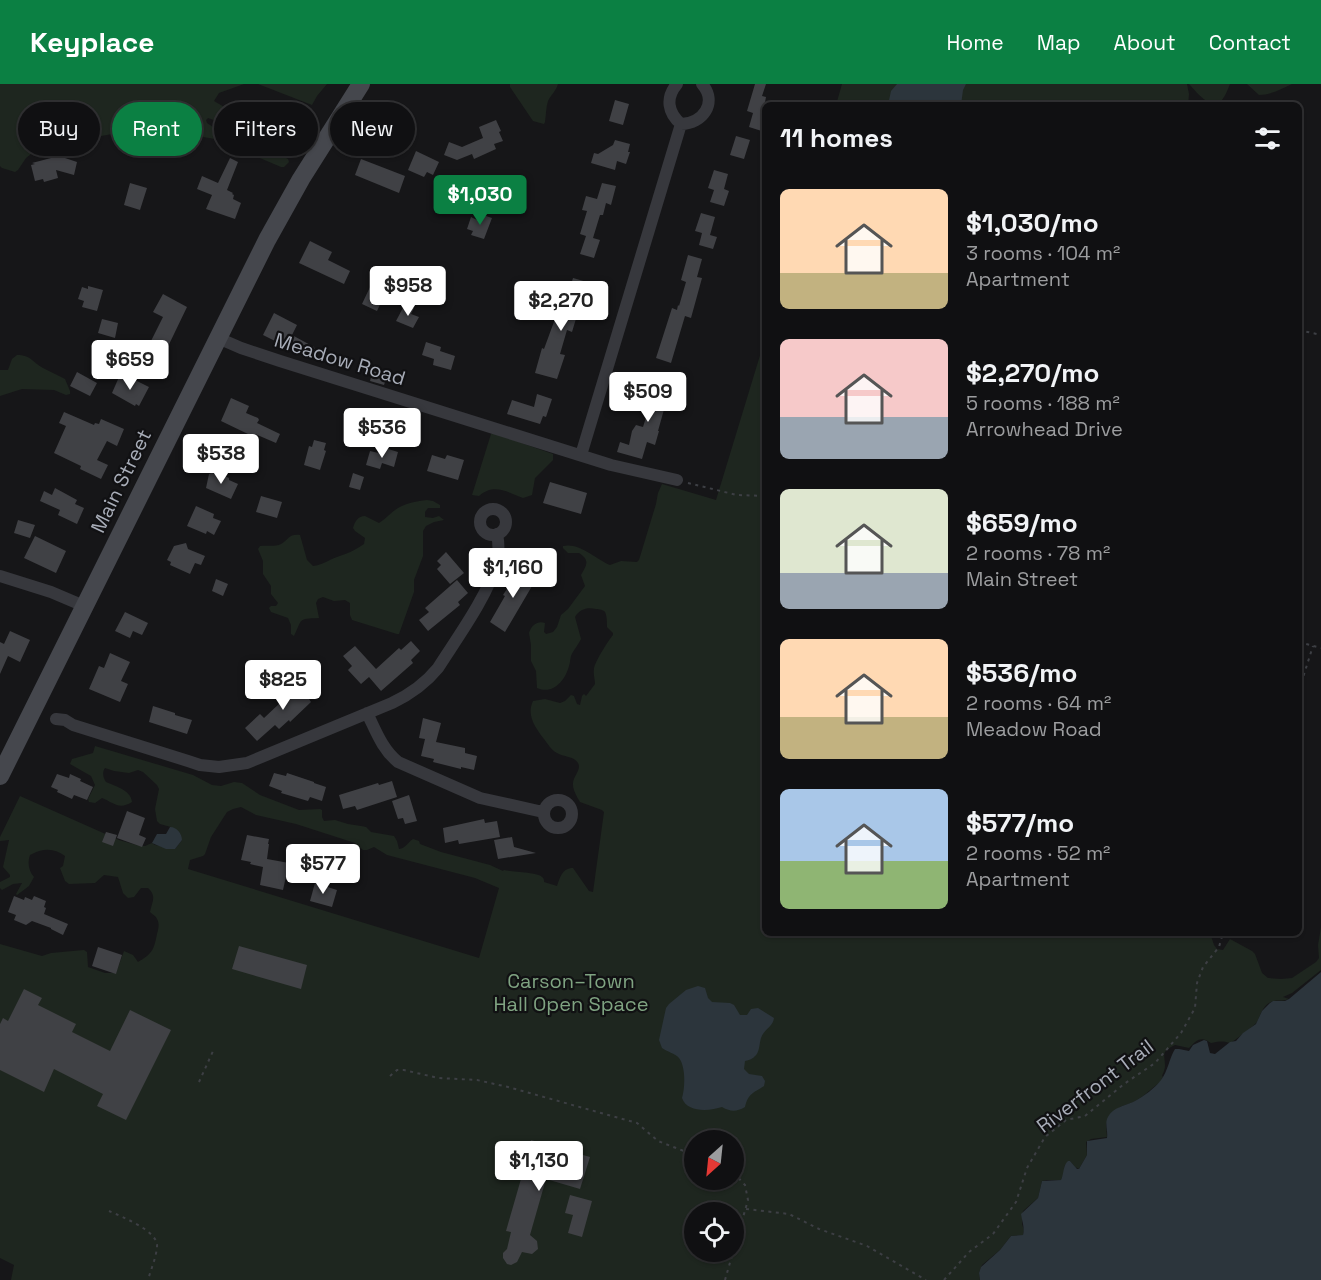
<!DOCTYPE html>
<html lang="en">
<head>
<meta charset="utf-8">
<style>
	:root { --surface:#101012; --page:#1e1e20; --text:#f1f3f6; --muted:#9c9d9f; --line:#303032; --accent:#0b8043 }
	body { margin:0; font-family:"Space Grotesk",sans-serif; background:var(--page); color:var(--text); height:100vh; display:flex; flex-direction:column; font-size:22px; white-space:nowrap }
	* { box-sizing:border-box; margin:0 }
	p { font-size:20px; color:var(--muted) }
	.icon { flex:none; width:33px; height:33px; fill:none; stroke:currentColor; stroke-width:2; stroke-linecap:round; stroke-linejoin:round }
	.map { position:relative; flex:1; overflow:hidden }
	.sheet { position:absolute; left:762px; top:18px; width:540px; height:834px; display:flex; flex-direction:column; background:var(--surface); border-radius:9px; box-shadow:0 2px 4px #0004,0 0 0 2px var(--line) }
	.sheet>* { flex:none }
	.banner { position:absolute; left:18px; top:18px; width:570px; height:54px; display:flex; gap:12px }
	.needle { width:39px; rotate:207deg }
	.controls { position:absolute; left:684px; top:1046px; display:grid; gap:12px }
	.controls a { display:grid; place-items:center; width:60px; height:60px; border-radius:50%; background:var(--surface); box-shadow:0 2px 4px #0004,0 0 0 2px var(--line); font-size:30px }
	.price { position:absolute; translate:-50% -51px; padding:0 14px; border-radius:6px; background:#fff; color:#222; font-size:20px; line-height:39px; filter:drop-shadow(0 2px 3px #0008) }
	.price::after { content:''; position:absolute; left:50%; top:36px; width:18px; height:14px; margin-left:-9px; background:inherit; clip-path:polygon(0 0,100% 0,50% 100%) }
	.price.current { background:var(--accent); color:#fff }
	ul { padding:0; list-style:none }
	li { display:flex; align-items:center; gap:18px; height:150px; padding:0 18px }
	li span { display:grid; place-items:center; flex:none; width:168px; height:120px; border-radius:9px; color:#555 }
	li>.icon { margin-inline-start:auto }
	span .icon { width:72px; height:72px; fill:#fffc; stroke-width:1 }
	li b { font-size:26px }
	h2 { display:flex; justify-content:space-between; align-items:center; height:72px; padding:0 18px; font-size:26px }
	.pill { padding:0 21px; border-radius:27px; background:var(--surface); box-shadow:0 2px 4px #0004,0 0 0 2px var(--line); font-size:21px; line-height:54px }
	.pill.current { background:var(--accent); color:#fff }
	header { display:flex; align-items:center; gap:36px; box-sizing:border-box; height:84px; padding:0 30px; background:var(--accent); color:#fff }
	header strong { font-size:28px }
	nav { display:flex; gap:33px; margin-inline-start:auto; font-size:21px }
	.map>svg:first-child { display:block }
</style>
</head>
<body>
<header>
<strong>Keyplace</strong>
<nav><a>Home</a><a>Map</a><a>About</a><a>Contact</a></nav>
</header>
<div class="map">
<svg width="1321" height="1196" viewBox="0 0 1321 1196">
	<rect width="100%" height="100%" fill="#161618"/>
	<path fill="#1e261f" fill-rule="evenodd" d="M0 0H244L219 9 214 17 236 30 234 35 223 39 208 34 206 36 207 39 225 51 238 55C248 53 258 42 266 52L264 62C269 70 280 71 288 75L289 78 284 83H281L215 55 197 52 189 42 112 50 64 59 31 70 26 74 18 86 15 88 2 84 0 82Z
		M258 0H327L317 12 312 21Z
		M510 0H558C556 7 551 11 548 17 546 23 546 31 545 38L544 40 533 37 510 3Z
		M842 0H1187L1189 10 1188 21H836Z
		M1189 0H1230C1228 5 1225 13 1221 17 1209 26 1196 7 1189 0Z
		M1247 0H1292C1282 5 1270 11 1259 11Z
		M765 255V849H1210L1214 861 1217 865 1223 866 1230 855 1252 867 1255 870 1262 889 1268 894 1281 895 1292 894 1316 878 1319 874 1318 861 1321 843V886L1292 909 1283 913 1289 915C1283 918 1276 915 1271 918 1262 922 1261 931 1257 938 1255 941 1233 958 1230 959 1229 959 1227 958 1226 958 1221 957 1216 958 1211 959 1202 952 1197 955 1189 964L1175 961C1160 968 1165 971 1165 982 1165 985 1163 990 1162 992L1163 993 1160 998 1143 1012 1134 1018 1120 1023 1106 1040 1107 1053 1091 1055 1086 1058 1087 1071 1079 1085 1075 1083 1070 1077 1065 1081 1064 1090 1061 1096H1047L1042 1097 1038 1114 1023 1127 1022 1140 1024 1146 1023 1151 1011 1152 1000 1166 982 1181 979 1189 980 1196H11L14 1181 0 1174V860L42 872 51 869 84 866 87 868 88 883 105 889H116L124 867 133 871 138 878C152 870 154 866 157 850 158 846 160 840 157 835 156 832 153 831 150 828 152 818 157 812 148 804H141L134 813 128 814 123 809 118 793 104 791 95 799 69 800 65 797 60 784 63 782 65 772C54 764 43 764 30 771 27 779 29 787 34 793L29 802 17 811 16 810 22 799 13 800 2 806 0 804V798L10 793V791L3 783 9 756 0 757V753L20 712 119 756 140 762H145L152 759 155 761 175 765 182 756 171 743 160 740 157 737 155 725 159 705 157 701 143 688 138 686 129 689 114 687 105 684C102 688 103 694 106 698 115 702 131 706 132 718 119 726 114 719 102 714L95 719 89 718 88 715 95 701 91 692 70 680 72 675 93 669 95 662 193 691 212 701 221 702 234 698 242 699 260 711 299 726 320 725 322 726V733L324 737 335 736 348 740 361 742 366 743 371 748 394 752 397 757 399 765C406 764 408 758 413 755L419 757 420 760 441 768 490 781 503 787 504 786C512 788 538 788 542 793 544 794 544 796 544 798L557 802C560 794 562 784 573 784L589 807 593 808 604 728 602 726 580 718C577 713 573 706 573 701 572 693 582 686 578 679 574 672 563 673 557 669 551 666 548 660 544 655 536 644 526 632 533 617L545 615 560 619 565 617 571 611 574 612 577 620 580 621 582 612 584 610 586 612 595 600C595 595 593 590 594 585 594 579 608 557 613 551V549L607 543C607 540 607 531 605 528 604 526 599 525 596 525 587 523 580 525 575 533L581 555C578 561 573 567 571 572 570 576 570 579 569 582 565 597 553 611 537 604L536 587 531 577V561L529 549C531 542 537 536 545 539L544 548 546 550 553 548 557 543 561 531 568 525 585 502 581 491C587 481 590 476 579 469H568L563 464V462C579 458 596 475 610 481L621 477 637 478 639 476 656 420 658 409 662 400 716 416ZM241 723 256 731 296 740 355 759 363 766H367L374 763 387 771 475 794 499 804 479 874 188 785 190 776 203 772 205 770 211 753 227 728 233 725ZM694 1056H734V1095H694ZM694 1128H734V1167H694Z
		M17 271C31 271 32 278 43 284 50 288 58 291 65 295L70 307V310L66 311 54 306 22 305 0 312V286H8L12 275Z
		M493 349 553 370V376L535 394 532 411 523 414C507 408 494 399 479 412L472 411 491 350Z
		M427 416 433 417 440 421V424H428L425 428V433L433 434 439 432 444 436 434 438 426 442 423 447V472L414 496V508L399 550H397L352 536 350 531V519L345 516 334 517 323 513 318 515 316 519 319 534C297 535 303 534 294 552L291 550V541L288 534 271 528 269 524 271 522H276L278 519 271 510V502L263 490V477L258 465 260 462C267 461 275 463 281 460 290 455 288 450 300 451L307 476 313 482C323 481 328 476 337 473 349 469 353 467 364 460L365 454 355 447 353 444C355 437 358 432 365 432L379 439C386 435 391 428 398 424 407 419 417 417 427 416Z"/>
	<path fill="#2c353c" d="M897 0H966L963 6 961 21H888L891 7Z
		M170 743C177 743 182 750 182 756L175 765H166L152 759 157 750H166Z
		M1321 888V1196H980L979 1189 981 1183 1000 1166 1011 1152 1023 1151C1025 1144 1022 1137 1021 1130L1038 1114 1042 1097 1061 1096C1064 1090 1063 1081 1068 1077H1070L1077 1085H1079L1087 1071V1057L1107 1054C1108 1047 1105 1041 1107 1035 1112 1023 1125 1022 1135 1017 1144 1012 1155 1004 1161 996 1168 987 1169 975 1175 965H1179L1189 967 1193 961 1204 956 1207 957 1210 969 1215 970 1230 958 1236 957 1243 949 1256 940 1262 927 1270 919 1273 917H1285L1289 915Z
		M698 902 705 904 708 914 712 918 730 919 734 921 740 931H747L751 925 758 924 774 934C773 943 764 945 761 954 759 960 760 969 754 973 754 974 747 977 745 977L744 985 749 990 762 992 765 997 764 1002C753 1009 748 1010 745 1023 736 1028 731 1028 722 1023 710 1027 687 1029 682 1014 685 1004 686 983 679 974 675 969 667 968 662 964L659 956 666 924 669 920 686 906Z"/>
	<path fill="#404145" d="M755 0H766L762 12 766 13 765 18V48L749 43 753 29 747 27Z
		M615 16 629 20 623 41 609 37Z
		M275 25 293 34 286 48 268 39Z
		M496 36 501 47 499 48 503 57 494 60 496 65 474 75 472 70 457 76 444 71 449 58 462 63 483 54 479 43Z
		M736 52 750 56 744 75 730 71Z
		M615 56 630 60 628 68H630L626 80 617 77 615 86 591 79 594 69 598 70 613 61Z
		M63 66 65 74 77 78 74 91 56 86 58 94 44 98 43 95 35 97 31 81 35 80 32 79 51 74 50 70Z
		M416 67 439 78 433 91 427 88 424 93 408 86Z
		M230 74 238 78 227 106 233 109 232 110 234 111 233 115 241 119 235 135 206 125 212 111 197 105 202 92 218 99Z
		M361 75 405 92 399 109 355 91Z
		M714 86 728 90 724 105 729 107 724 122 710 118 714 106 708 104Z
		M130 99 147 104 140 126 124 121Z
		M602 99 616 102 611 121 606 119 603 131H600L593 154 600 156 594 174 580 170 586 152 580 150 587 127 582 126 586 112 597 115Z
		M701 129 715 133 710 151 717 153 713 165 699 161 702 149 695 147Z
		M480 130 492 134 484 155 471 151 473 147 467 145 471 133 477 136Z
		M310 157 332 168 328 176 350 187 344 200 299 179Z
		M688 171 702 175 697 193 702 194 691 234 685 232 671 279 656 274 672 224 677 226 678 221 679 222 686 198 681 196Z
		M573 194 587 198 572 248 567 246 560 270 565 271 557 295 535 289 542 264 544 265 555 235 560 236Z
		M371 201 386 208 377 227 362 220Z
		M88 202 103 206 97 227 82 223 84 217 78 215 82 203 88 205Z
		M163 210 187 223 161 277 145 269 163 233 153 228Z
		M405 220 414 224 411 230 419 233 413 244 396 237Z
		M274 229 297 241 292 251 314 263 315 267 314 270 310 272 300 267 299 269 263 251Z
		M102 235 118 239 115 254 98 249Z
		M426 258 441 263 440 267 455 272 451 286 433 281 434 275 422 271Z
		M373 287 387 292 384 301 370 297Z
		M77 288 97 299 90 312 70 302Z
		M119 293 133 299 135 296 149 303 139 322 136 320 135 322 112 309Z
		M650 298 670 304 658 347H659L655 361 647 358 642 375 617 368 620 358 629 361 632 347 636 341 643 343 652 314 645 312Z
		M537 310 552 315 546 333 543 332 540 340 507 330 512 316 534 323Z
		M231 314 249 322 246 329 258 334 259 336 257 339 280 350 276 359 255 350 254 352 250 351 221 337Z
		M64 328 94 341 95 339 99 340 101 335 124 345 117 362 107 357 97 376 108 381 101 395 80 385 81 382 54 369 66 342 59 339Z
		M314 356 326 359 324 366 326 367 320 386 304 381 309 362 312 363Z
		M385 364 398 368 394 383 382 379 380 385 366 381 370 367 383 370Z
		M432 371 445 375 447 371 464 376 458 396 427 387Z
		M215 387 229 394V396L238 400 231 415 206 404 209 390Z
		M353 389 364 393 360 406 349 403Z
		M550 398 587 409 581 430 543 419Z
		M55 404 77 416 75 420 84 424 77 440 58 431 60 426 40 417 44 407 52 411Z
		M261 412 282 418 277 434 256 428Z
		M196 422 214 430 213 434 221 437 214 451 207 447 206 450 187 442Z
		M18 436 35 441 30 454 14 449Z
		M35 452 66 467 56 489 24 474Z
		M186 459 188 465 205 472 201 481 195 479 190 490 170 481 171 478 167 476 174 462Z
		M446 468 464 489 450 500 437 485 441 481 437 477Z
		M522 482 535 489 532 494 535 497 505 548 490 538 505 512 503 511Z
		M216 495 228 500 223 512 212 507Z
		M457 496 468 509 458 518 460 521 428 547 419 536 429 528 425 524Z
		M125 528 148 539 142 551 133 547 130 554 115 547Z
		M10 547 30 556 20 578 8 572 0 590V558L4 560Z
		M411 557 420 567 411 576 413 579 381 607 369 593 361 600 348 586 352 582 343 572 355 562 376 585 399 564 401 566Z
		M110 569 130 578 121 597 128 600 120 618 89 605 99 582 104 584Z
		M308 596 318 607 309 615 311 618 290 638 289 636 279 645 275 641 257 657 245 644 260 630 264 634 297 603 299 605Z
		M153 622 175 629V631L192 636 187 650 149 638Z
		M423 634 441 639 436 658 465 664V669L477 672 474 686 461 683V685L433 678 434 675 421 672 425 655 419 654Z
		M274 689 286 692 287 689 314 698V699L326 703 322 717 310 713 308 717 281 709 282 707 269 702Z
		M57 690 69 694 70 690 81 695 80 697 93 703 87 716 74 711 72 715 57 708 58 706 51 703Z
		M392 697 397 713 357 726 355 722 343 725 339 711 378 699 379 701Z
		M409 711 417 737 405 740 403 734 398 735 392 717Z
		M127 727 145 734 139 751 146 754 142 763 117 754Z
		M484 735 485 739 497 737 500 753 459 760 458 756 445 759 443 744Z
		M106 748 117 751 113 762 102 758Z
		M247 751 269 755 268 760H269L267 775 289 779 283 806 260 801 263 783 250 780 251 778 241 776Z
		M512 753 514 763 536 769 498 775 494 756Z
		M315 799 337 806 332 823 310 817Z
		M14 812 24 816 25 813 32 816 34 812 46 817 44 823 46 824 44 830 68 840 63 851 51 845V844L32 837 26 841 14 836 16 831 8 828Z
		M239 862 307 881 301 905 232 885Z
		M98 863 122 871 116 890 92 882Z
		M24 905 42 914 38 921 76 940 72 948 110 967 130 926 171 946 126 1036 97 1022 103 1010 54 985 44 1008 0 986V940L3 934 8 937Z
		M531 1056 590 1073 580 1105 546 1095 530 1151 537 1157 538 1165 532 1170 522 1168 517 1178 511 1181 507 1180 503 1174V1169L507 1165 511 1148 506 1147 523 1088H521Z
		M570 1111 592 1117 582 1153 568 1149 573 1131 565 1129Z"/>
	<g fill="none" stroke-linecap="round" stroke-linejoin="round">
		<path stroke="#3d3f44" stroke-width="2" stroke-dasharray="3 4.5" stroke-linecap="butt" d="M1299 246 1321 251
			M688 399 737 411 765 412
			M1299 558 1321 564
			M1299 606 1313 562
			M390 992 397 986H404L438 994 477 996 508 1003 637 1039 658 1057 694 1071
			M199 998 214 965
			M746 1125 789 1130 819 1145 867 1162 926 1196
			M109 1127C122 1133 159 1147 157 1163 156 1174 151 1185 148 1196
			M725 1196 748 1116 745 1101 734 1089
			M944 1196 969 1168 993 1150 1016 1118 1027 1084 1045 1053 1066 1036 1085 1032 1124 1000 1155 979 1181 949 1195 924 1197 899 1203 883 1219 863 1223 849"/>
		<path stroke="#37383d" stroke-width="12" d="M677 0C665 14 668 29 681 40 703 40 718 18 702 0
			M218 254 241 264 280 277 611 381 677 396
			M581 371 681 40
			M480 438a13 13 0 1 1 26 0a13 13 0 1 1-26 0Z
			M0 492 51 508 84 522
			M367 629C376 647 382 665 398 678L480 714 543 728
			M56 635 65 636 73 641 188 677 200 681 219 683 247 679 392 619C411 610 425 600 438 584 457 554 488 512 497 478 499 469 499 460 497 450
			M544 730a14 14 0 1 1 28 0a14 14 0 1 1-28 0Z"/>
		<path stroke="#45474d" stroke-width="18" d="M0 692 267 156 301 95 361 0"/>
	</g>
	<g text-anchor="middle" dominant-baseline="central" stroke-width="4.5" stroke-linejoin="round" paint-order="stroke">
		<g font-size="20" fill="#a8adb8" stroke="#111113">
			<text transform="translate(340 275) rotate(17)">Meadow Road</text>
			<text transform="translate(121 397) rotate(-64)">Main Street</text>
			<text transform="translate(1095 1002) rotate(-37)">Riverfront Trail</text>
		</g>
		<g font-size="20" fill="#7fa381" stroke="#111113">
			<text x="571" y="897">Carson–Town<tspan x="571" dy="23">Hall Open Space</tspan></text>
		</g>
	</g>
</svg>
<div class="controls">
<a><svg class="needle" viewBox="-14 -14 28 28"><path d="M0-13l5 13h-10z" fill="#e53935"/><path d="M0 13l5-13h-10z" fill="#9c9d9f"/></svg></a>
<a><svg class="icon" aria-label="locate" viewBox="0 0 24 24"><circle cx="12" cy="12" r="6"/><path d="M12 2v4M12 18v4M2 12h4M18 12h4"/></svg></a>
</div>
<b class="price current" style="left:480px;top:142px">$1,030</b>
<b class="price" style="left:408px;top:233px">$958</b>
<b class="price" style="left:561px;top:248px">$2,270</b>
<b class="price" style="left:130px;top:307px">$659</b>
<b class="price" style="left:648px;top:339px">$509</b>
<b class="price" style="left:382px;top:375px">$536</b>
<b class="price" style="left:221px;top:401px">$538</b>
<b class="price" style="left:513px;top:515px">$1,160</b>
<b class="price" style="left:283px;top:627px">$825</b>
<b class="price" style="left:323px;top:811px">$577</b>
<b class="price" style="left:539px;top:1108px">$1,130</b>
<div class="banner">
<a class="pill">Buy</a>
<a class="pill current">Rent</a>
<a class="pill">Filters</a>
<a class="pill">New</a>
</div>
<section class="sheet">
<h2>11 homes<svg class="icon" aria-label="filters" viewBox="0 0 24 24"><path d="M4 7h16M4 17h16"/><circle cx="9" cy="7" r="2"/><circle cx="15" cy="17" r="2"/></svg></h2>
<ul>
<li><span style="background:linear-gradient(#ffd9b3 70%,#c2b280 0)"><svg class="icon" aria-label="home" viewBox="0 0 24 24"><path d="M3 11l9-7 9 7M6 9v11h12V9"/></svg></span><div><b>$1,030/mo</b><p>3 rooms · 104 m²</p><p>Apartment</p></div></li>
<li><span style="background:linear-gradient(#f6c9c9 65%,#9aa5b1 0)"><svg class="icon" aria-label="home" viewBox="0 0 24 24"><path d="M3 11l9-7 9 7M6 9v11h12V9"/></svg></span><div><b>$2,270/mo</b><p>5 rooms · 188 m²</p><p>Arrowhead Drive</p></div></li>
<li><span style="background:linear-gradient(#dfe7d0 70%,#9aa5b1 0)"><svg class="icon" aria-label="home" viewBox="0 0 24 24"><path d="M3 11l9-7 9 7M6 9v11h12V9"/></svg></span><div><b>$659/mo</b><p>2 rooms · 78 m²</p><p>Main Street</p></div></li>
<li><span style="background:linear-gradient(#ffd9b3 65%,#c2b280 0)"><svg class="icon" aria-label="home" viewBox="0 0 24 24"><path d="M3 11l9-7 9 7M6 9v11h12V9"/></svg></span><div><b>$536/mo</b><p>2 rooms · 64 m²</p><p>Meadow Road</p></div></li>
<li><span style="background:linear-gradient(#a9c7e8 60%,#8fb573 0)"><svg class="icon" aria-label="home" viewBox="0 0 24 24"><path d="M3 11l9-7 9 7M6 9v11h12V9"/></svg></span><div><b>$577/mo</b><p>2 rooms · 52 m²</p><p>Apartment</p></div></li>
</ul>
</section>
</div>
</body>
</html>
